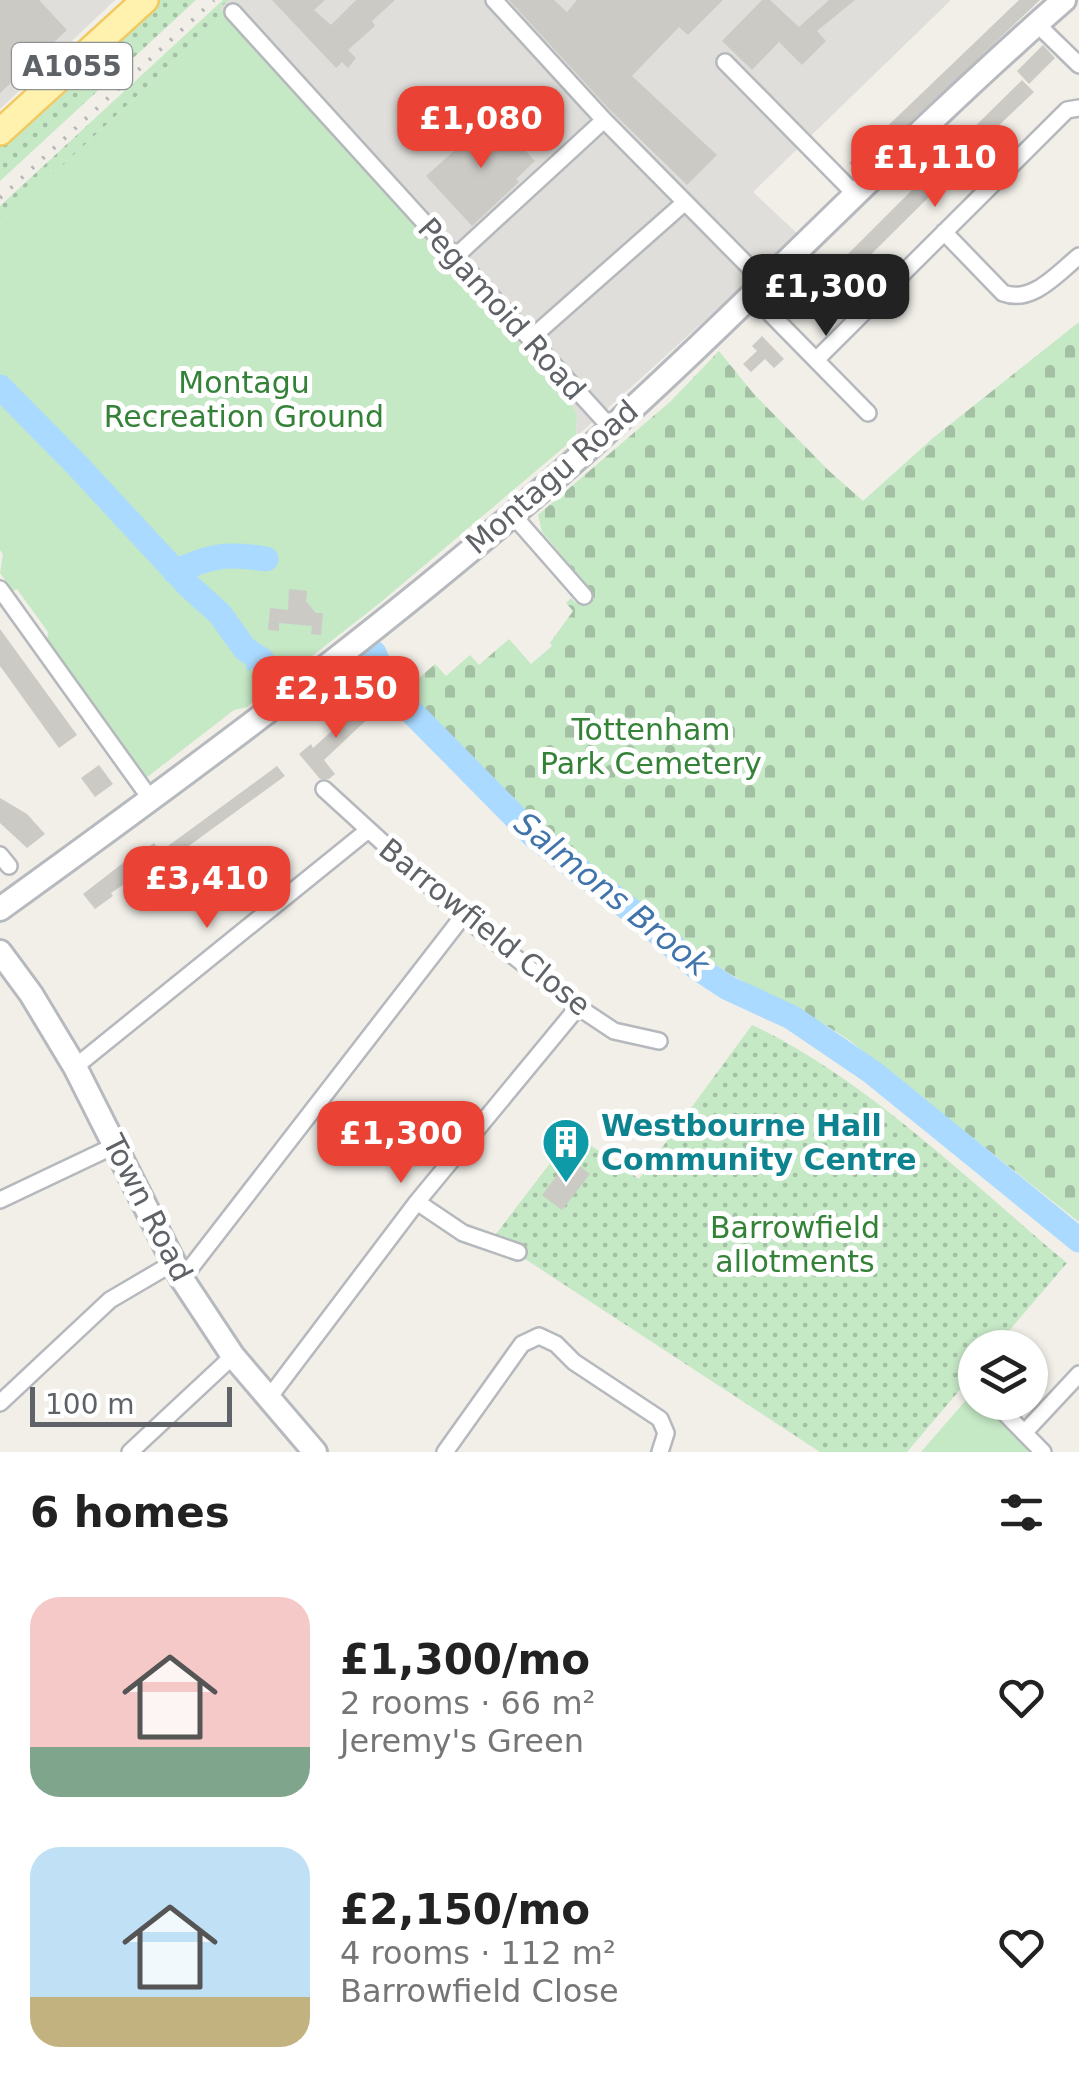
<!DOCTYPE html>
<html lang="en">
<head>
<meta charset="utf-8">
<style>
	:root { --surface:#fff; --page:#f2f2f2; --text:#222; --muted:#767676; --accent:#ea4335 }
	body { margin:0; font-family:"DejaVu Sans",sans-serif; background:var(--page); color:var(--text); height:100vh; display:flex; flex-direction:column; font-size:38px; white-space:nowrap }
	* { box-sizing:border-box; margin:0 }
	p { font-size:32px; color:var(--muted) }
	.icon { flex:none; width:55px; height:55px; fill:none; stroke:currentColor; stroke-width:2; stroke-linecap:round; stroke-linejoin:round }
	.map { position:relative; height:1452px; overflow:hidden }
	.drawer { display:flex; flex-direction:column; background:var(--surface); flex:1 }
	.drawer>* { flex:none }
	.buttons { position:absolute; left:958px; top:1330px; display:grid; gap:20px }
	.buttons a { display:grid; place-items:center; width:90px; height:90px; border-radius:50%; background:var(--surface); box-shadow:0 2px 8px #0004; font-size:50px }
	.scale { position:absolute; left:30px; bottom:25px; width:202px; box-sizing:border-box; padding-left:10px; border:5px solid #5f6368; border-top:0; font-size:28px; line-height:35px; white-space:nowrap; color:#5f6368; -webkit-text-stroke:8px #fff; paint-order:stroke }
	.price { position:absolute; translate:-50% -85px; padding:0 22px; border-radius:20px; background:var(--accent); color:#fff; font-size:32px; line-height:65px; filter:drop-shadow(0 2px 5px #0008) }
	.price::after { content:''; position:absolute; left:50%; top:60px; width:30px; height:22px; margin-left:-15px; background:inherit; clip-path:polygon(0 0,100% 0,50% 100%) }
	.price.on { background:#222; color:#fff }
	ul { padding:0; list-style:none }
	li { display:flex; align-items:center; gap:30px; height:250px; padding:0 30px }
	li span { display:grid; place-items:center; flex:none; width:280px; height:200px; border-radius:30px; color:#555 }
	li>.icon { margin-inline-start:auto }
	span .icon { width:120px; height:120px; fill:#fffc; stroke-width:1 }
	li b { font-size:42px }
	h2 { display:flex; justify-content:space-between; align-items:center; height:120px; padding:0 30px; font-size:42px }
	.map>svg:first-child { display:block }
</style>
</head>
<body>
<div class="map">
<svg width="1079" height="1452" viewBox="0 0 1079 1452">
	<defs>
		<pattern id="grass-dots" width="8" height="8" patternUnits="userSpaceOnUse" patternTransform="scale(2.5)"><rect width="8" height="8" fill="#c5e8c5"/><path d="M2 2h.1M6 6h.1" fill="none" stroke="#a3c0a4" stroke-width="1.8" stroke-linecap="round"/></pattern>
		<pattern id="cemetery-stones" width="16" height="16" patternUnits="userSpaceOnUse" patternTransform="scale(2.5)"><rect width="16" height="16" fill="#c5e8c5"/><path d="M2 7V4a2 2 0 0 1 4 0v3zM10 15v-3a2 2 0 0 1 4 0v3z" fill="#a3c0a4"/></pattern>
	</defs>
	<rect width="100%" height="100%" fill="#f1efe8"/>
	<path fill="#e0deda" d="M0 0H115L0 109Z
		M229 0H951L753 192 799 235 576 437 577 416 570 399 220 8Z"/>
	<path fill="url(#grass-dots)" d="M157 0H196L0 181V144Z
		M223 0H229L220 8 225 14 0 224V206Z
		M752 1025C865 1078 971 1183 1067 1263L995 1347 975 1348V1372L907 1452H820L493 1238 573 1133 639 1179Z"/>
	<path fill="url(#cemetery-stones)" d="M1079 322V1222L849 1040C797 1005 736 984 687 945L680 951 647 919 537 834 400 695 435 664 446 676 470 655 479 665 509 639 531 664 552 646 550 643 573 611 566 603 571 598 576 603 591 590 542 532 538 515 671 401 719 351 753 393 828 470 863 501 933 438Z"/>
	<path fill="#c5e8c5" d="M225 14 570 399 577 416 576 437 381 602 247 707 234 710 146 778 47 640 48 632 17 589 13 591 0 573 3 554 0 550V224Z
		M974 1391 975 1402 985 1403 1033 1452H921Z"/>
	<g fill="none" stroke-linecap="round" stroke-linejoin="round">
		<path stroke="#aadaff" stroke-width="4" d="M245 649 249 669"/>
		<path stroke="#aadaff" stroke-width="25" d="M0 387 76 464 190 587 220 614 245 649 262 660
			M175 572C211 555 227 553 266 559
			M374 653 389 689 533 835 646 922 696 967 728 988 791 1017 872 1072 1079 1240"/>
	</g>
	<path fill="#cccac5" d="M0 0H39L67 30 0 93Z
		M272 0H325L314 10 331 25 356 0H395L372 21 375 26 348 50 356 58 348 68 342 62 336 68Z
		M509 0H554L567 12 577 0H723L688 35 679 27 632 76 717 155 687 185 609 109Z
		M762 0H770L799 27 829 0H855L817 31 826 41 802 65 779 42 752 70 722 41Z
		M1019 0H1040L858 172 849 163Z
		M1043 45 1055 58 1029 84 1017 71Z
		M1022 80 1034 92 940 181 942 184 811 314 800 302 918 184 907 172 936 146 945 156Z
		M493 116 535 161 516 179 519 182 472 226 426 176Z
		M762 336 784 359 774 368 765 359 751 372 743 364 757 351 752 346Z
		M289 589 307 591 306 601 316 613H323L321 635 311 634 312 626 279 623V631L268 630 270 608 288 610Z
		M0 629 77 735 59 748 0 666Z
		M367 699 377 710 324 760 335 774 329 779H320L299 754 311 744 313 748Z
		M99 765 113 784 95 797 81 778Z
		M277 766 285 776 175 856 168 846Z
		M0 798 27 814 45 834 27 848 0 823Z
		M154 843 164 857 111 893 113 896 95 909 83 894 145 846 147 848Z
		M570 1158 590 1174 562 1210 542 1195Z"/>
	<g fill="none" stroke-linecap="round" stroke-linejoin="round">
		<g stroke="#b5b8bc" stroke-width="20">
			<path id="street" d="M494 0 604 120 766 284
				M233 12 611 428
				M1037 24 1079 65
				M725 62 857 196
				M944 232 1003 293C1032 304 1057 274 1079 256
				M455 257 604 120
				M753 296 868 413
				M530 339 684 203
				M816 360 1067 110 1079 108
				M512 514 584 596
				M0 589 152 801
				M324 789 463 916 578 1007 614 1031 659 1041
				M0 855 9 866
				M75 1067 367 831
				M0 1200 116 1145
				M417 1202 463 1233 518 1252
				M182 1279 463 916
				M268 1399 417 1202 578 1007
				M994 1402 1043 1452
				M0 1403 110 1300 173 1263
				M1024 1433 1079 1374
				M130 1452 233 1356
				M445 1452 522 1344 539 1336 556 1344 574 1362 660 1419 666 1433 660 1452"/>
		</g>
		<g stroke="#b6babf" stroke-width="28">
			<path id="secondary" d="M0 909C198 766 396 620 579 457 745 309 897 146 1064 0
				M0 952 31 994 75 1067 182 1279 233 1356 315 1452"/>
		</g>
		<g stroke="#f2c960" stroke-width="30">
			<path id="primary" d="M0 132 145 0"/>
		</g>
		<use href="#street" stroke="#fff" stroke-width="15"/>
		<use href="#secondary" stroke="#fff" stroke-width="22"/>
		<use href="#primary" stroke="#fff2af" stroke-width="25"/>
		<path stroke="#b6b7b8" stroke-width="4" stroke-dasharray="2.5 12" stroke-linecap="butt" d="M0 198 214 0"/>
	</g>
	<defs>
		<g id="building-pin" transform="scale(2.5)"><path d="M0 17L-7.5 6A9.5 9.5 0 1 1 7.5 6Z" fill="#0f9aa8" stroke="#fff"/><path d="M-4-6H4V6H1V3H-1V6H-4ZM-2.5-4.3h1.7v1.8h-1.7ZM.8-4.3h1.7v1.8H.8ZM-2.5-1h1.7V.8h-1.7ZM.8-1h1.7V.8H.8Z" fill="#fff"/></g>
	</defs>
	<g fill-rule="evenodd">
		<use href="#building-pin" x="566" y="1142"/>
	</g>
	<g text-anchor="middle" dominant-baseline="central" stroke-width="10" stroke-linejoin="round" paint-order="stroke">
		<rect fill="#fff" stroke="#8f9295" stroke-width="2.5" x="12" y="43" width="120" height="46" rx="8"/>
		<g font-size="28" font-weight="bold" fill="#5f6368">
			<text x="72" y="66">A1055</text>
		</g>
		<g font-size="30" fill="#5f6368" stroke="#fff">
			<text transform="translate(502 309) rotate(48)">Pegamoid Road</text>
			<text transform="translate(552 477) rotate(-41)">Montagu Road</text>
			<text transform="translate(485 927) rotate(39)">Barrowfield Close</text>
			<text transform="translate(148 1208) rotate(63)">Town Road</text>
		</g>
		<g font-size="30" fill="#348238" stroke="#fff">
			<text x="244" y="382">Montagu<tspan x="244" dy="34">Recreation Ground</tspan></text>
			<text x="651" y="729">Tottenham<tspan x="651" dy="34">Park Cemetery</tspan></text>
			<text x="795" y="1227">Barrowfield<tspan x="795" dy="34">allotments</tspan></text>
		</g>
		<g font-size="30" font-weight="bold" fill="#0d838f" stroke="#fff" text-anchor="start">
			<text x="601" y="1125">Westbourne Hall<tspan x="601" dy="34">Community Centre</tspan></text>
		</g>
		<g font-size="32" font-style="italic" fill="#4174aa" stroke="#fff">
			<text transform="translate(612 894) rotate(39)">Salmons Brook</text>
		</g>
	</g>
</svg>
<div class="buttons">
<a><svg class="icon" aria-label="layers" viewBox="0 0 24 24"><path d="M12 4l9 5-9 5-9-5zM3 14l9 5 9-5"/></svg></a>
</div>
<div class="scale">100 m</div>
<b class="price" style="left:481px;top:171px">£1,080</b>
<b class="price" style="left:935px;top:210px">£1,110</b>
<b class="price on" style="left:826px;top:339px">£1,300</b>
<b class="price" style="left:336px;top:741px">£2,150</b>
<b class="price" style="left:207px;top:931px">£3,410</b>
<b class="price" style="left:401px;top:1186px">£1,300</b>
</div>
<section class="drawer">
<h2>6 homes<svg class="icon" aria-label="filters" viewBox="0 0 24 24"><path d="M4 7h16M4 17h16"/><circle cx="9" cy="7" r="2"/><circle cx="15" cy="17" r="2"/></svg></h2>
<ul>
<li><span style="background:linear-gradient(#f6c9c9 75%,#7fa58c 0)"><svg class="icon" aria-label="home" viewBox="0 0 24 24"><path d="M3 11l9-7 9 7M6 9v11h12V9"/></svg></span><div><b>£1,300/mo</b><p>2 rooms · 66 m²</p><p>Jeremy's Green</p></div><svg class="icon" aria-label="heart" viewBox="0 0 24 24"><path d="M12 20l-8-8c-3-5 5-10 8-4 3-6 11-1 8 4z"/></svg></li>
<li><span style="background:linear-gradient(#bfe0f5 75%,#c2b280 0)"><svg class="icon" aria-label="home" viewBox="0 0 24 24"><path d="M3 11l9-7 9 7M6 9v11h12V9"/></svg></span><div><b>£2,150/mo</b><p>4 rooms · 112 m²</p><p>Barrowfield Close</p></div><svg class="icon" aria-label="heart" viewBox="0 0 24 24"><path d="M12 20l-8-8c-3-5 5-10 8-4 3-6 11-1 8 4z"/></svg></li>
</ul>
</section>
</body>
</html>
